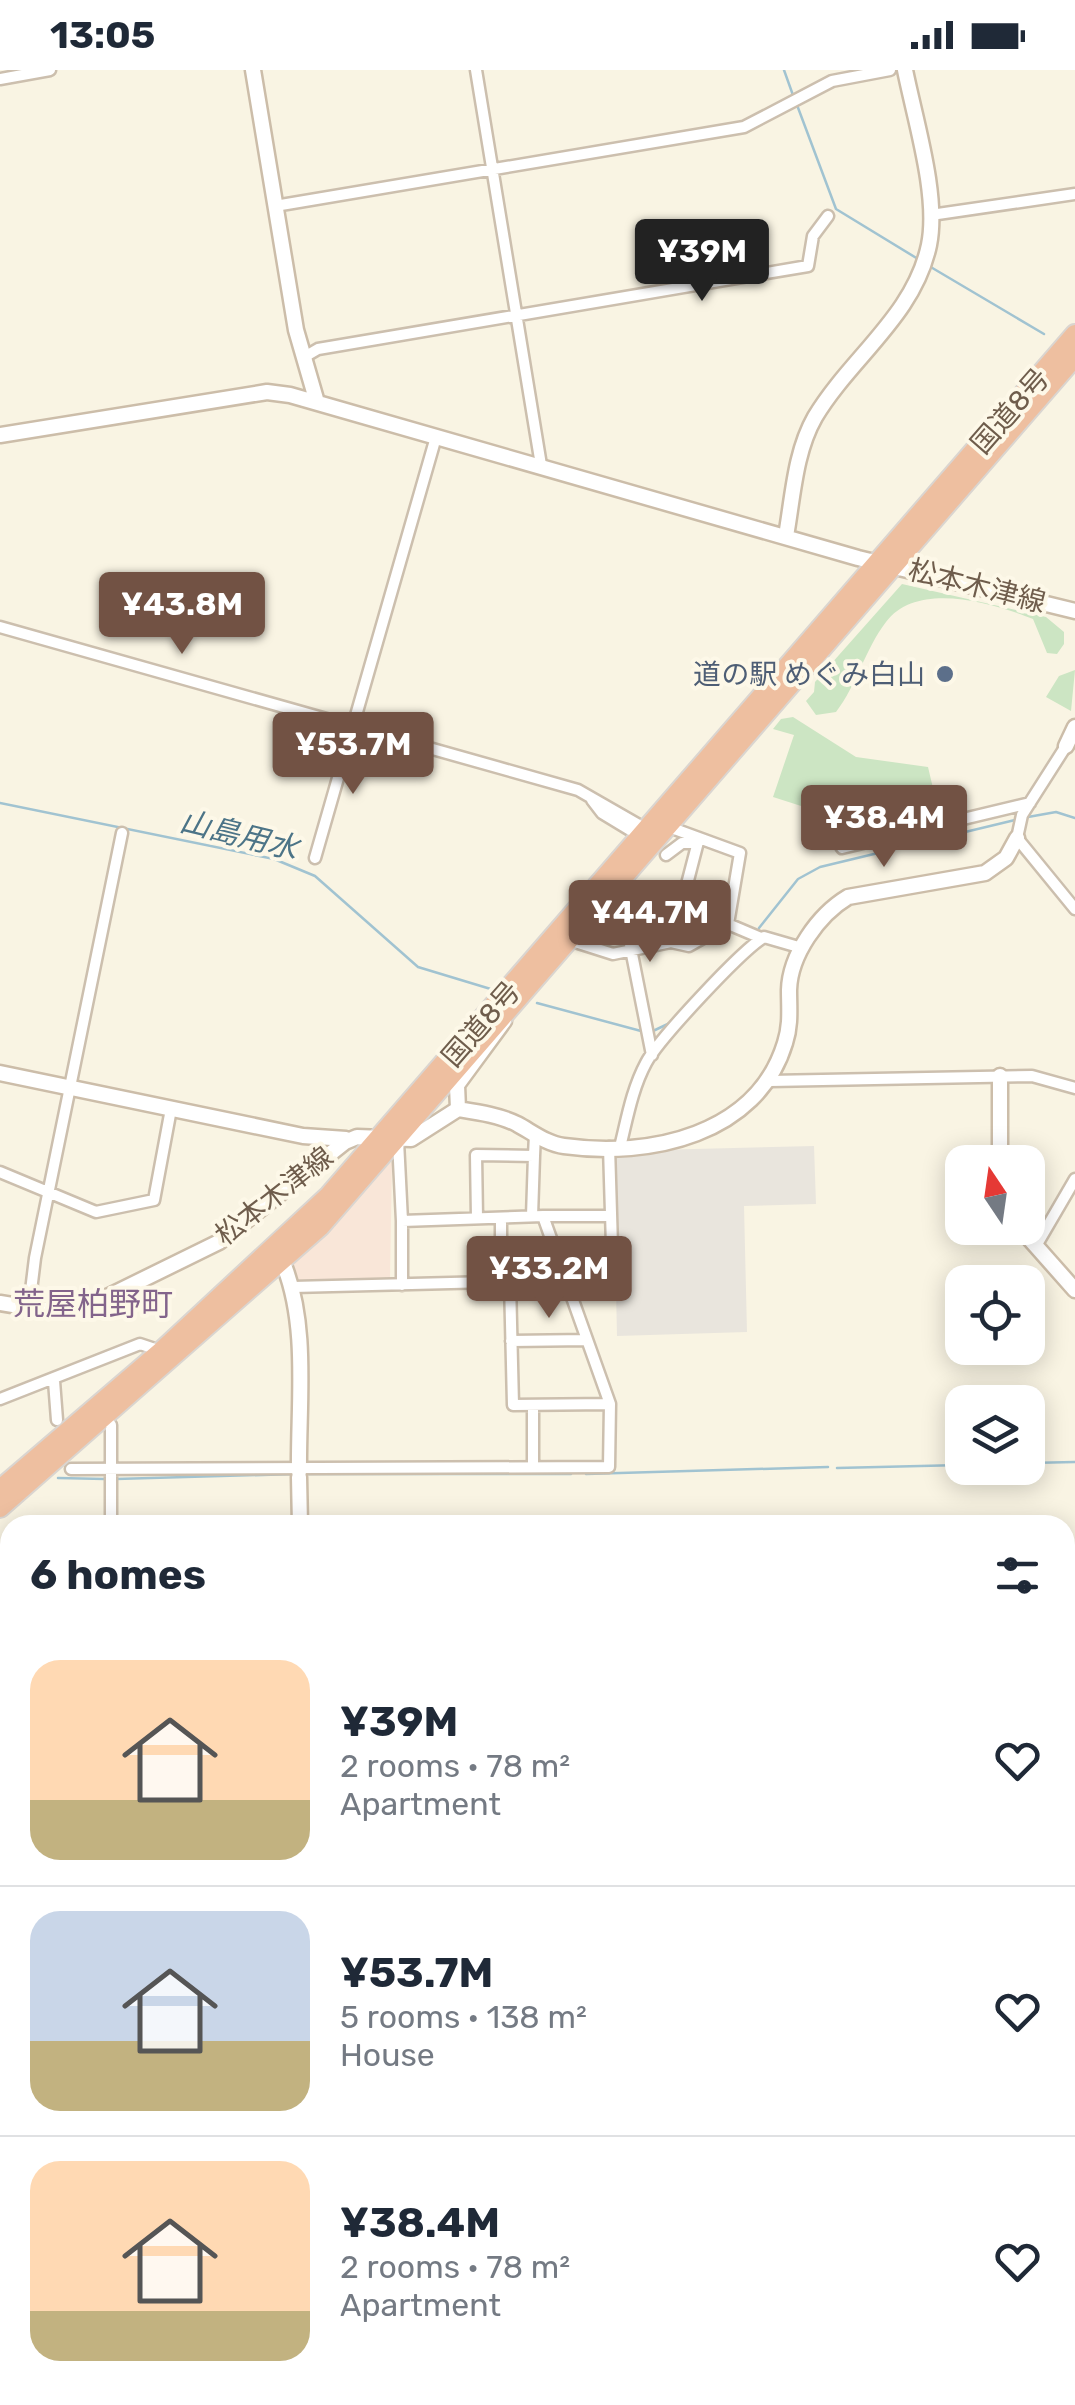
<!DOCTYPE html>
<html lang="en">
<head>
<meta charset="utf-8">
<style>
	:root { --surface:#fff; --page:#f6f6f7; --text:#1f2937; --muted:#747a83; --line:#e0e1e3; --accent:#725244 }
	body { margin:0; font-family:Rubik,"Noto Sans JP",sans-serif; background:var(--page); color:var(--text); height:100vh; display:flex; flex-direction:column; font-size:38px; white-space:nowrap }
	* { box-sizing:border-box; margin:0 }
	p { font-size:32px; color:var(--muted) }
	.icon { flex:none; width:55px; height:55px; fill:none; stroke:currentColor; stroke-width:2; stroke-linecap:round; stroke-linejoin:round }
	.map { position:relative; flex:1; overflow:hidden }
	.side { position:absolute; left:0px; top:1445px; width:1075px; height:890px; display:flex; flex-direction:column; background:var(--surface); border-radius:30px 30px 0 0; box-shadow:0 5px 25px #0003 }
	.side>* { flex:none }
	.needle { width:65px; rotate:347deg }
	.controls { position:absolute; left:945px; top:1075px; display:grid; gap:20px }
	.controls a { display:grid; place-items:center; width:100px; height:100px; border-radius:20px; background:var(--surface); box-shadow:0 5px 25px #0003; font-size:50px }
	.price { position:absolute; translate:-50% -85px; padding:0 22px; border-radius:10px; background:var(--accent); color:#fff; font-size:32px; line-height:65px; filter:drop-shadow(0 2px 5px #0008) }
	.price::after { content:''; position:absolute; left:50%; top:60px; width:30px; height:22px; margin-left:-15px; background:inherit; clip-path:polygon(0 0,100% 0,50% 100%) }
	.price.current { background:#222; color:#fff }
	ul { padding:0; list-style:none }
	li { display:flex; align-items:center; gap:30px; height:250px; padding:0 30px }
	li+li { border-top:2px solid var(--line) }
	li span { display:grid; place-items:center; flex:none; width:280px; height:200px; border-radius:30px; color:#555 }
	li>.icon { margin-inline-start:auto }
	span .icon { width:120px; height:120px; fill:#fffc; stroke-width:1 }
	li b { font-size:42px }
	h2 { display:flex; justify-content:space-between; align-items:center; height:120px; padding:0 30px; font-size:42px }
	.status { display:flex; justify-content:space-between; align-items:center; height:70px; padding:0 50px; background:var(--surface); direction:ltr }
	.status svg { height:28px; fill:currentColor }
	.map>svg:first-child { display:block }
</style>
</head>
<body>
<div class="status"><b>13:05</b><svg viewBox="0 0 49 12"><path d="M0 12V9h3v3zM5 12V6h3v6zM10 12V3h3v9zM15 12V0h3v12zM26 1h20v11H26zM47 4h2v5h-2z"/></svg></div>
<div class="map">
<svg width="1075" height="2335" viewBox="0 0 1075 2335">
	<rect width="100%" height="100%" fill="#f9f4e3"/>
	<path fill="#f9e6d8" d="M392 1091 390 1209 299 1210 291 1193Z"/>
	<path fill="#e9e5dd" d="M814 1076 816 1134 744 1136 747 1262 617 1266 613 1081Z"/>
	<path fill="#cce5c3" d="M902 514 1046 547 1064 562V574L1057 584 1047 583 1033 549C993 533 917 510 886 552 865 579 857 615 836 642L816 645 806 631 814 622 815 612Z
		M1075 600 1071 641 1046 627 1059 606Z
		M793 647 856 687 928 697 941 752 848 774 823 743 773 727 794 665 773 659 781 649Z"/>
	<g fill="none" stroke-linecap="round" stroke-linejoin="round">
		<path stroke="#a1c3d1" stroke-width="2.5" d="M784 0 794 28
			M797 35 836 139 918 189
			M929 196 1044 264
			M0 733 274 789 315 806 418 897 494 920
			M1028 747 1056 742 1075 748
			M759 858 798 809 820 797 1015 750
			M740 881 749 871
			M537 933 641 961
			M653 961 672 952
			M1028 1393 1075 1392
			M837 1398 962 1395
			M303 1404H571
			M586 1404 828 1397
			M58 1408 105 1409
			M116 1409 295 1404
			M0 1766 10 1770
			M1065 2028 1075 2031
			M0 2225 10 2229
			M76 2325 82 2335"/>
		<g stroke="#ccbfae" stroke-width="15">
			<path id="street" d="M476 0 541 395
				M0 9 50 0
				M275 136 744 57 832 11 890 0
				M931 145 1075 124
				M306 286 318 279 808 196 813 166 828 146
				M0 557 578 720 646 759
				M1066 676 1022 745 1017 768 1075 839
				M592 730 602 743 630 760
				M823 747 842 778 1030 733
				M669 757 740 783 728 854 761 868
				M666 785 682 773H697
				M315 788 436 367
				M680 841 725 854
				M667 844 671 872
				M572 871 613 884 671 872 689 876 728 854
				M652 985 626 854 680 841 699 768
				M770 1011 1032 1006 1075 1018
				M620 1077C627 1049 632 1019 646 993 658 970 741 881 764 867L802 878
				M0 1102 96 1142 154 1130 171 1039
				M532 1146 534 1086
				M543 1146H610
				M477 1148 476 1085 534 1086 535 1064
				M501 1149V1211
				M402 1151V1215
				M1036 1176 1075 1109
				M510 1212 513 1335 610 1334
				M293 1217 613 1209 609 1077
				M29 1237 35 1188 122 763
				M511 1271 587 1270
				M54 1311 57 1350
				M0 1329 140 1274 161 1281
				M533 1336V1396
				M104 1348 111 1355V1455
				M71 1399 609 1397 610 1334 543 1146 402 1151 398 1071
				M1065 1834 1075 1829
				M0 1958 10 1962
				M1065 2019 1075 2022
				M0 2285H10
				M63 2325 69 2335
				M668 2325 707 2335
				M652 2335 654 2325"/>
		</g>
		<g stroke="#ccbda9" stroke-width="19">
			<path id="secondary" d="M253 0 296 260 316 329
				M0 365 267 322 290 325 858 488 1075 541
				M786 466C793 426 795 382 815 347 851 287 914 246 929 175 939 126 915 50 905 0
				M1066 676 1075 657
				M0 1003 303 1066 346 1069
				M1000 1006V1092
				M458 1039 457 1015 504 951
				M1020 1158 1075 1220
				M283 1193C309 1255 298 1335 299 1402
				M0 1233 43 1240 105 1228 219 1172 345 1072 357 1067 411 1069 458 1039C477 1042 499 1045 517 1054 532 1062 547 1074 564 1076 650 1088 757 1065 785 973 791 955 789 938 789 920 790 885 818 845 848 827L985 803 1006 788 1017 768
				M299 1407 300 1455
				M1065 1974 1075 1941
				M0 2192 10 2198
				M249 2325 268 2335
				M357 2335V2325
				M973 2335 975 2325"/>
		</g>
		<g stroke="#dad5d0" stroke-width="22">
			<path id="highway" d="M0 1419 161 1281 329 1125 1075 264
				M0 1438 320 1157 1075 287"/>
		</g>
		<use href="#street" stroke="#fff" stroke-width="10"/>
		<use href="#secondary" stroke="#fff" stroke-width="14"/>
		<use href="#highway" stroke="#eebfa0" stroke-width="18"/>
	</g>
	<circle fill="#5c6f8a" stroke="#fdf8e8" stroke-width="4" cx="945" cy="604" r="10"/>
	<g text-anchor="middle" dominant-baseline="central" stroke-width="8" stroke-linejoin="round" paint-order="stroke">
		<g font-size="28" fill="#6f5d4c" stroke="#fdf8e8">
			<text transform="translate(1010 341) rotate(-49)">国道8号</text>
			<text transform="translate(977 516) rotate(14)">松本木津線</text>
			<text transform="translate(481 954) rotate(-49)">国道8号</text>
			<text transform="translate(274 1126) rotate(-38)">松本木津線</text>
		</g>
		<g font-size="28" fill="#4e5e75" stroke="#fdf8e8" text-anchor="end">
			<text x="925" y="604">道の駅 めぐみ白山</text>
		</g>
		<g font-size="30" font-style="italic" fill="#4c7487" stroke="#fdf8e8">
			<text transform="translate(239 765) rotate(14)">山島用水</text>
		</g>
		<g font-size="32" fill="#83648b" stroke="#fdf8e8">
			<text x="93" y="1234">荒屋柏野町</text>
		</g>
	</g>
</svg>
<div class="controls">
<a><svg class="needle" viewBox="-14 -14 28 28"><path d="M0-13l5 13h-10z" fill="#e53935"/><path d="M0 13l5-13h-10z" fill="#747a83"/></svg></a>
<a><svg class="icon" aria-label="locate" viewBox="0 0 24 24"><circle cx="12" cy="12" r="6"/><path d="M12 2v4M12 18v4M2 12h4M18 12h4"/></svg></a>
<a><svg class="icon" aria-label="layers" viewBox="0 0 24 24"><path d="M12 4l9 5-9 5-9-5zM3 14l9 5 9-5"/></svg></a>
</div>
<b class="price current" style="left:702px;top:234px">¥39M</b>
<b class="price" style="left:182px;top:587px">¥43.8M</b>
<b class="price" style="left:353px;top:727px">¥53.7M</b>
<b class="price" style="left:884px;top:800px">¥38.4M</b>
<b class="price" style="left:650px;top:895px">¥44.7M</b>
<b class="price" style="left:549px;top:1251px">¥33.2M</b>
<section class="side">
<h2>6 homes<svg class="icon" aria-label="filters" viewBox="0 0 24 24"><path d="M4 7h16M4 17h16"/><circle cx="9" cy="7" r="2"/><circle cx="15" cy="17" r="2"/></svg></h2>
<ul>
<li><span style="background:linear-gradient(#ffd9b3 70%,#c2b280 0)"><svg class="icon" aria-label="home" viewBox="0 0 24 24"><path d="M3 11l9-7 9 7M6 9v11h12V9"/></svg></span><div><b>¥39M</b><p>2 rooms · 78 m²</p><p>Apartment</p></div><svg class="icon" aria-label="heart" viewBox="0 0 24 24"><path d="M12 20l-8-8c-3-5 5-10 8-4 3-6 11-1 8 4z"/></svg></li>
<li><span style="background:linear-gradient(#c9d6e8 65%,#c2b280 0)"><svg class="icon" aria-label="home" viewBox="0 0 24 24"><path d="M3 11l9-7 9 7M6 9v11h12V9"/></svg></span><div><b>¥53.7M</b><p>5 rooms · 138 m²</p><p>House</p></div><svg class="icon" aria-label="heart" viewBox="0 0 24 24"><path d="M12 20l-8-8c-3-5 5-10 8-4 3-6 11-1 8 4z"/></svg></li>
<li><span style="background:linear-gradient(#ffd9b3 75%,#c2b280 0)"><svg class="icon" aria-label="home" viewBox="0 0 24 24"><path d="M3 11l9-7 9 7M6 9v11h12V9"/></svg></span><div><b>¥38.4M</b><p>2 rooms · 78 m²</p><p>Apartment</p></div><svg class="icon" aria-label="heart" viewBox="0 0 24 24"><path d="M12 20l-8-8c-3-5 5-10 8-4 3-6 11-1 8 4z"/></svg></li>
</ul>
</section>
</div>
</body>
</html>
